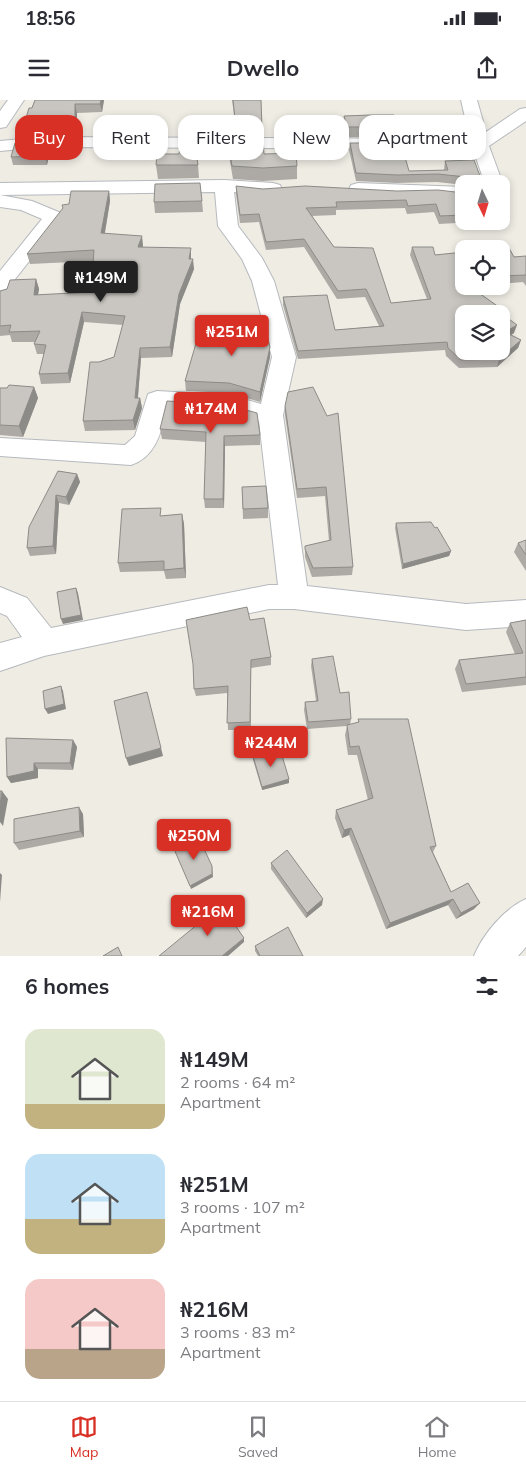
<!DOCTYPE html>
<html lang="en">
<head>
<meta charset="utf-8">
<style>
	:root { --surface:#fff; --page:#f7f7f7; --text:#2b2b33; --muted:#7c7c81; --line:#e1e1e2; --accent:#d93025 }
	body { margin:0; font-family:Mulish,sans-serif; background:var(--page); color:var(--text); height:100vh; display:flex; flex-direction:column; font-size:19px; white-space:nowrap }
	* { box-sizing:border-box; margin:0 }
	p { font-size:16px; color:var(--muted) }
	.icon { flex:none; width:28px; height:28px; fill:none; stroke:currentColor; stroke-width:2; stroke-linecap:round; stroke-linejoin:round }
	.map { position:relative; height:856px; overflow:hidden }
	.drawer { display:flex; flex-direction:column; background:var(--surface); flex:1 }
	.drawer>* { flex:none }
	.hud { position:absolute; left:15px; top:15px; width:496px; height:45px; display:flex; gap:10px }
	.needle { width:32px; rotate:176deg }
	.controls { position:absolute; left:455px; top:75px; display:grid; gap:10px }
	.controls a { display:grid; place-items:center; width:55px; height:55px; border-radius:10px; background:var(--surface); box-shadow:0 2px 8px #0003; font-size:25px }
	.price { position:absolute; translate:-50% -42px; padding:0 11px; border-radius:5px; background:var(--accent); color:#fff; font-size:16px; line-height:32px; filter:drop-shadow(0 1px 2px #0008) }
	.price::after { content:''; position:absolute; left:50%; top:30px; width:15px; height:11px; margin-left:-8px; background:inherit; clip-path:polygon(0 0,100% 0,50% 100%) }
	.price.active { background:#222; color:#fff }
	ul { padding:0; list-style:none }
	li { display:flex; align-items:center; gap:15px; height:125px; padding:0 25px }
	li span { display:grid; place-items:center; flex:none; width:140px; height:100px; border-radius:15px; color:#555 }
	li>.icon { margin-inline-start:auto }
	span .icon { width:60px; height:60px; fill:#fffc; stroke-width:1 }
	li b { font-size:21px }
	h2 { display:flex; justify-content:space-between; align-items:center; height:60px; padding:0 25px; font-size:21px }
	.tag { padding:0 18px; border-radius:15px; background:var(--surface); box-shadow:0 2px 8px #0003; font-size:18px; line-height:45px }
	.tag.active { background:var(--accent); color:#fff }
	.status { display:flex; justify-content:space-between; align-items:center; height:35px; padding:0 25px; background:var(--surface); direction:ltr }
	.status svg { height:14px; fill:currentColor }
	header { display:flex; justify-content:space-between; align-items:center; height:65px; padding:0 25px; background:var(--surface); font-size:22px; font-weight:700 }
	.tab-bar { display:flex; justify-content:space-around; align-items:center; height:70px; border-top:1px solid var(--line); background:var(--surface); font-size:14px; color:var(--muted) }
	.tab-bar a { display:grid; justify-items:center; gap:2px }
	.tab-bar .active { color:var(--accent) }
	.map>svg:first-child { display:block }
</style>
</head>
<body>
<div class="status"><b>18:56</b><svg viewBox="0 0 49 12"><path d="M0 12V9h3v3zM5 12V6h3v6zM10 12V3h3v9zM15 12V0h3v12zM26 1h20v11H26zM47 4h2v5h-2z"/></svg></div>
<header><svg class="icon" aria-label="menu" viewBox="0 0 24 24"><path d="M4 6h16M4 12h16M4 18h16"/></svg>Dwello<svg class="icon" aria-label="share" viewBox="0 0 24 24"><path d="M12 15V3M7 8l5-5 5 5M5 13v7h14v-7"/></svg></header>
<div class="map">
<svg width="526" height="856" viewBox="0 0 526 856">
	<rect width="100%" height="100%" fill="#eeece3"/>
	<g fill="none" stroke-linecap="round" stroke-linejoin="round">
		<g stroke="#b6b9be" stroke-width="2">
			<path id="street" d="M8 0H24L6 27 0 28V11Z
				M461 0H477L486 32 520 9 526 8V21L489 46 503 84 501 87V84H485L473 49 44 47 0 51V41L44 37 470 39Z
				M224 80 273 83 280 85 282 89 280 93 273 95 234 92 238 126 262 158 274 181 296 257 283 315 307 486 466 504 526 500V526L466 530 294 509H269L44 556 0 571V543L22 537 7 516 0 513V487L27 498 51 528 269 485H278L259 321 229 313 167 309C161 332 156 357 131 365L0 356V338L125 345 135 336 148 294 157 291 229 295 261 304 272 257 252 181 242 159 218 126 215 92 0 95V83Z
				M358 83 464 87V99L351 93 349 89 351 85Z
				M0 95 32 101 61 113 64 117 12 183 11 193 8 198 0 200V171L42 119 21 110 0 107Z
				M526 799V847L518 856H474C483 834 504 809 526 799Z"/>
		</g>
		<use href="#street" fill="#fff" fill-rule="evenodd"/>
	</g>
	<path fill="#adaaa6" d="M35 0H107H104L102 12 77 13V35L25 37 23 28Z
		M232 0H261L262 36H237Z
		M344 16 397 27 396 37H346L343 25Z
		M227 37 264 54 297 66V79L263 81 233 79 228 50Z
		M56 40 57 49 56 55H49L47 65H13L11 57Z
		M350 43 409 71 444 70 445 61 483 84H464V85L437 82 396 83 356 81 349 50Z
		M156 65H198L199 78 158 79Z
		M236 86 263 89 464 93V121H492L439 124 434 112 407 114 405 108 336 110V115L312 116 334 147 391 203 427 199 410 155 412 147 435 155 464 152V186H476L470 187 506 212 504 216 514 233 511 235 521 240 518 248 497 267 459 268 446 256 445 250 298 259 283 205V197L335 230 379 226 365 197 337 199 304 147 266 150 259 122 240 123 236 94Z
		M109 91 110 101 105 133 143 145V147L191 159 194 169 180 204 172 257 141 258 138 298H140L142 308 135 330 85 331 83 321 99 262 114 257 123 225 84 222 70 283 41 284 39 274 44 254H37L34 244 35 242H12L10 235 0 236V191L36 179 39 189 38 195 91 192 93 161 30 164 27 154 69 104Z
		M202 101 203 112 155 113 154 102Z
		M501 149 514 157 526 156V186L523 182 501 184Z
		M224 225 270 247V257L260 302 229 293 186 291 185 281 224 233Z
		M34 287 38 298 23 337 0 335V288Z
		M285 306 327 316 353 467 352 475 312 477 305 457V446L329 441 325 396 297 398 285 315Z
		M160 329 260 335V345L225 346 224 408H205L204 399 206 342 162 339Z
		M58 371 77 374 80 382 69 405 59 403 56 454 30 456 27 448Z
		M242 387 268 408V418L243 419Z
		M182 414 184 424 186 478 166 479 164 471 120 472 118 463 162 416Z
		M396 423 451 451 449 456 402 469 395 428Z
		M526 440V471L514 452 518 443Z
		M250 520 271 557V565L251 568V630H228L227 593 196 596 194 589Z
		M526 520V586V585L462 592 455 569 459 560 515 554 506 532 510 523Z
		M312 559 351 619 350 625 358 622V619L436 746 433 752 451 792 474 809 456 819 448 805 386 829 349 735 342 738 335 718 336 710 368 700 357 655H348L345 635 347 626 307 629 304 610 305 602 316 601 311 566Z
		M73 640 77 647 73 670 38 669V678L11 683 7 677Z
		M253 656 289 679V683L262 690 253 660Z
		M83 714 84 737 19 750 14 743Z
		M271 763 322 805 306 818 271 769Z
		M255 846 303 856H258L255 851Z"/>
	<path fill="#8d8b87" d="M101 0H104L102 12 100 4Z
		M75 4 77 13V35L75 26Z
		M56 40 57 49 56 55 54 46Z
		M47 46 49 55 47 65 45 56Z
		M109 91 110 101 103 143 101 133Z
		M142 136 143 145 139 157 138 147Z
		M191 148V158L190 168 193 159 194 169 180 204 172 257 170 247 179 194 189 159Z
		M36 179 39 189 36 205 34 195Z
		M82 212 84 222 70 283 68 273Z
		M517 225 514 233 502 240 505 232Z
		M521 240 518 248 497 267 499 259Z
		M270 247V257L260 302V292Z
		M140 248 141 258 137 307 140 298 142 308 135 330 133 320Z
		M34 287 38 298 23 337 19 326Z
		M224 336 225 346 224 408 223 399Z
		M77 374 80 382 69 405 66 397Z
		M56 395 59 403 56 454 53 446Z
		M182 414 184 424 186 478 184 468Z
		M451 451 449 456 402 469 403 464Z
		M76 488 78 493 83 520 63 524 61 519Z
		M61 586 63 591 66 609 48 614 45 609Z
		M73 640 77 647 73 670 70 663Z
		M161 648 163 656 129 666 126 658Z
		M34 663 38 669V678L11 683 7 677Z
		M289 679V683L262 690V687Z
		M2 691 8 699 3 726 0 722V705Z
		M79 707 83 714 84 737 80 731Z
		M351 728 349 735 342 738 344 730Z
		M212 766 213 777 191 789 190 786Z
		M0 773 2 775 0 802Z
		M323 799 322 805 306 818 307 813Z
		M453 799 448 805 386 829 390 823Z
		M480 803 474 809 456 819 461 813Z
		M244 838V842L228 856H222Z"/>
	<path fill="#c9c6c1" stroke="#8d8b87" fill-rule="evenodd" d="M35 0H101L100 4H75V26L23 28 29 8H32Z
		M233 0H261L262 28H236Z
		M371 15H394L397 27H347L344 16Z
		M182 36H194L198 65H156L157 54H179Z
		M227 37H263L264 54 296 53 297 66 263 68 232 66Z
		M56 40 54 46H47L45 56 11 57 15 43Z
		M350 43H401L409 71 448 70 445 61 474 60 483 84H467L466 77 438 74 397 75 356 73Z
		M200 83 202 101 154 102 155 84Z
		M236 86 263 89 305 86 397 91 438 90 464 93V115L440 116 436 104 408 106 406 100 336 102 337 107 306 108 334 147 373 148 391 203 431 199 412 147H433L435 155 464 152V180H460L464 183V186H469L506 212 502 214 517 225 505 232 521 240 499 259 461 260 448 248 447 242 298 251 283 197 327 195 335 230 384 226 366 189 338 191 304 139 266 142 259 114 240 115ZM464 214H501V251H464Z
		M71 91H109L101 133 142 136 138 147 191 148 189 159H193L179 194 170 247 140 248 135 298H140L133 320 83 321 90 262H99L114 257 125 216 82 212 68 273 39 274 46 245 34 244 40 231 9 232 11 225 0 226V191L7 189 10 180 36 179 34 195 91 192 94 150 27 154 63 108 62 105 69 104Z
		M509 148 514 157 526 156V175L501 176V149Z
		M264 223 270 247 260 292 229 283 185 281 199 233H225L224 225Z
		M9 285 34 287 19 326 0 325V288H7Z
		M313 287 327 316 338 313 353 467 313 468 305 449V446L331 440 326 387 297 389 285 306 288 292Z
		M167 301 228 305 257 313 260 335 224 336 223 399H204L206 332 160 329Z
		M58 371 77 374 66 397 56 395 53 446 27 448 29 427Z
		M266 386 268 408 243 409 242 387Z
		M161 408 160 416 182 414 184 468 164 470V461L118 463 122 409Z
		M431 422 435 428 437 427 451 451 403 464 396 423Z
		M526 440V455L518 443Z
		M76 488 81 515 61 519 57 492Z
		M247 507 250 520 264 518 271 557 251 560 250 622 227 623 228 586 194 589 193 564 186 520Z
		M526 520V577L466 584 459 560 523 553 510 523Z
		M333 556 340 593 349 592 351 619 308 622 305 602 318 601 312 559Z
		M61 586 64 604 45 609 43 591Z
		M147 592 161 648 126 658 114 601Z
		M358 619H408L436 746 430 747 451 792 468 783 480 803 461 813 453 799 390 823 351 728 344 730 336 710 373 698 359 646 350 647 347 625 359 622Z
		M6 638 73 640 70 663H34V671L7 677Z
		M280 649 289 679 262 687 253 656Z
		M0 691H2L0 705Z
		M79 707 80 731 14 743V719Z
		M198 736 212 766V774L190 786 174 749Z
		M287 750 323 799 307 813 271 763Z
		M221 805 244 838 222 856H159Z
		M288 827 303 856H260L255 846Z
		M118 847 122 856H103Z"/>
</svg>
<div class="controls">
<a><svg class="needle" viewBox="-14 -14 28 28"><path d="M0-13l5 13h-10z" fill="#e53935"/><path d="M0 13l5-13h-10z" fill="#7c7c81"/></svg></a>
<a><svg class="icon" aria-label="locate" viewBox="0 0 24 24"><circle cx="12" cy="12" r="6"/><path d="M12 2v4M12 18v4M2 12h4M18 12h4"/></svg></a>
<a><svg class="icon" aria-label="layers" viewBox="0 0 24 24"><path d="M12 4l9 5-9 5-9-5zM3 14l9 5 9-5"/></svg></a>
</div>
<b class="price active" style="left:101px;top:203px">₦149M</b>
<b class="price" style="left:232px;top:257px">₦251M</b>
<b class="price" style="left:211px;top:334px">₦174M</b>
<b class="price" style="left:271px;top:668px">₦244M</b>
<b class="price" style="left:194px;top:761px">₦250M</b>
<b class="price" style="left:208px;top:837px">₦216M</b>
<div class="hud">
<a class="tag active">Buy</a>
<a class="tag">Rent</a>
<a class="tag">Filters</a>
<a class="tag">New</a>
<a class="tag">Apartment</a>
</div>
</div>
<section class="drawer">
<h2>6 homes<svg class="icon" aria-label="filters" viewBox="0 0 24 24"><path d="M4 7h16M4 17h16"/><circle cx="9" cy="7" r="2"/><circle cx="15" cy="17" r="2"/></svg></h2>
<ul>
<li><span style="background:linear-gradient(#dfe7d0 75%,#c2b280 0)"><svg class="icon" aria-label="home" viewBox="0 0 24 24"><path d="M3 11l9-7 9 7M6 9v11h12V9"/></svg></span><div><b>₦149M</b><p>2 rooms · 64 m²</p><p>Apartment</p></div></li>
<li><span style="background:linear-gradient(#bfe0f5 65%,#c2b280 0)"><svg class="icon" aria-label="home" viewBox="0 0 24 24"><path d="M3 11l9-7 9 7M6 9v11h12V9"/></svg></span><div><b>₦251M</b><p>3 rooms · 107 m²</p><p>Apartment</p></div></li>
<li><span style="background:linear-gradient(#f6c9c9 70%,#b9a48a 0)"><svg class="icon" aria-label="home" viewBox="0 0 24 24"><path d="M3 11l9-7 9 7M6 9v11h12V9"/></svg></span><div><b>₦216M</b><p>3 rooms · 83 m²</p><p>Apartment</p></div></li>
</ul>
</section>
<nav class="tab-bar">
<a class="active"><svg class="icon" aria-label="map" viewBox="0 0 24 24"><path d="M3 6l6-2 6 2 6-2v14l-6 2-6-2-6 2zM9 4v14M15 6v14"/></svg>Map</a>
<a><svg class="icon" aria-label="saved" viewBox="0 0 24 24"><path d="M7 4h10v16l-5-4-5 4z"/></svg>Saved</a>
<a><svg class="icon" aria-label="home" viewBox="0 0 24 24"><path d="M3 11l9-7 9 7M6 9v11h12V9"/></svg>Home</a>
</nav>
</body>
</html>
